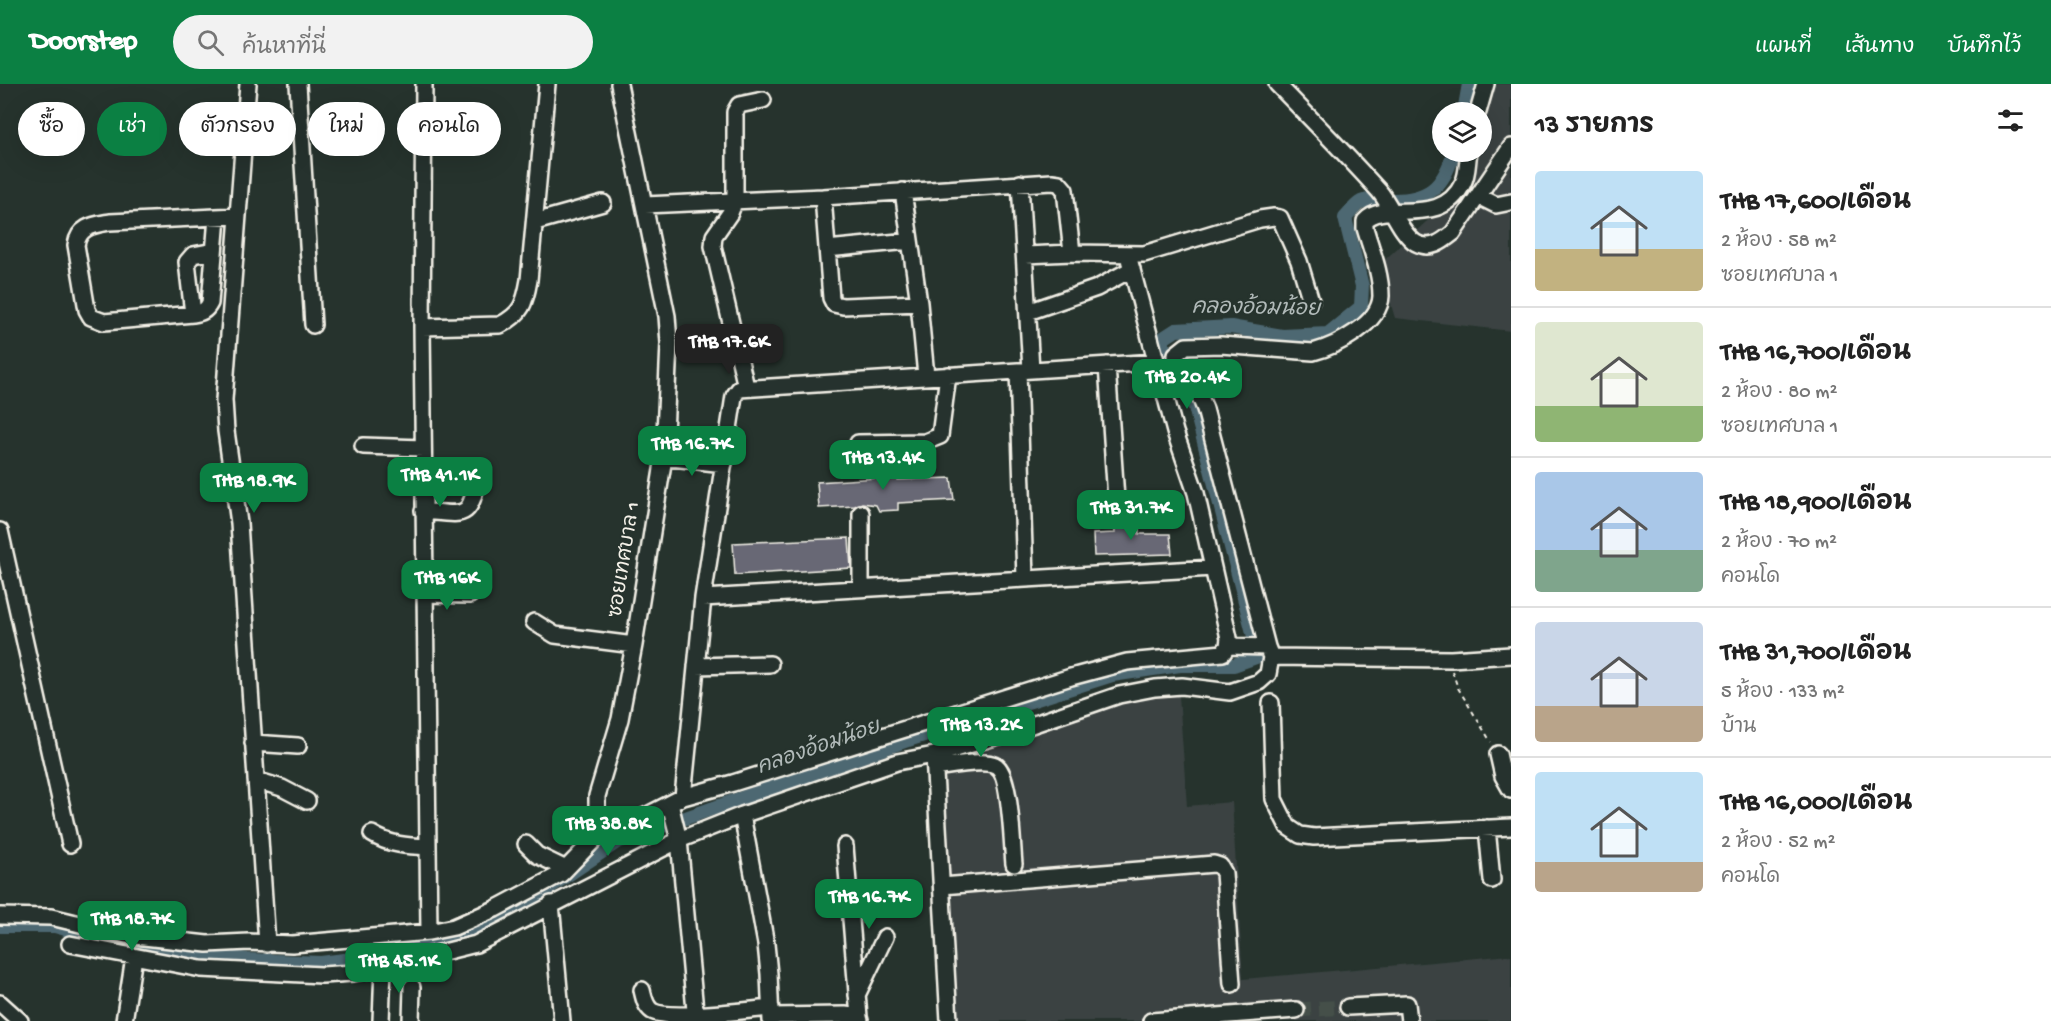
<!DOCTYPE html>
<html lang="th">
<head>
<meta charset="utf-8">
<style>
	:root { --surface:#fff; --page:#f2f2f2; --text:#222; --muted:#767676; --line:#e0e0e0; --accent:#0b8043 }
	body { margin:0; font-family:"Gochi Hand","Playpen Sans Thai",sans-serif; background:var(--page); color:var(--text); height:100vh; display:flex; flex-direction:column; font-size:22px; white-space:nowrap }
	* { box-sizing:border-box; margin:0 }
	p { font-size:20px; color:var(--muted) }
	.icon { flex:none; width:33px; height:33px; fill:none; stroke:currentColor; stroke-width:2; stroke-linecap:round; stroke-linejoin:round }
	.map { position:relative; flex:1; overflow:hidden }
	.panel { display:flex; flex-direction:column; background:var(--surface); width:540px }
	.panel>* { flex:none }
	.hud { position:absolute; left:18px; top:18px; width:570px; height:54px; display:flex; gap:12px }
	.controls { position:absolute; left:1432px; top:18px; display:grid; gap:12px }
	.controls a { display:grid; place-items:center; width:60px; height:60px; border-radius:50%; background:var(--surface); box-shadow:0 6px 24px #0002; font-size:30px }
	.price { position:absolute; translate:-50% -51px; padding:0 14px; border-radius:12px; background:var(--accent); color:#fff; font-size:20px; line-height:39px; filter:drop-shadow(0 2px 3px #0008) }
	.price::after { content:''; position:absolute; left:50%; top:36px; width:18px; height:14px; margin-left:-9px; background:inherit; clip-path:polygon(0 0,100% 0,50% 100%) }
	.price.current { background:#222; color:#fff }
	ul { padding:0; list-style:none }
	li { display:flex; align-items:center; gap:18px; height:150px; padding:0 24px }
	li+li { border-top:2px solid var(--line) }
	li span { display:grid; place-items:center; flex:none; width:168px; height:120px; border-radius:6px; color:#555 }
	li>.icon { margin-inline-start:auto }
	span .icon { width:72px; height:72px; fill:#fffc; stroke-width:1 }
	li b { font-size:26px }
	h2 { display:flex; justify-content:space-between; align-items:center; height:72px; padding:0 24px; font-size:26px }
	.pill { padding:0 21px; border-radius:27px; background:var(--surface); box-shadow:0 6px 24px #0002; font-size:21px; line-height:54px }
	.pill.current { background:var(--accent); color:#fff }
	header { display:flex; align-items:center; gap:36px; box-sizing:border-box; height:84px; padding:0 30px; background:var(--accent); color:#fff }
	header strong { font-size:28px }
	nav { display:flex; gap:33px; margin-inline-start:auto; font-size:21px }
	.search { width:420px; height:54px; background:var(--page); display:flex; align-items:center; gap:15px; box-sizing:border-box; padding:0 21px; border-radius:33px; color:var(--muted); font-size:22px }
	main { display:flex; flex:1; min-height:0 }
	.map>svg:first-child { display:block }
</style>
</head>
<body>
<header>
<strong>Doorstep</strong>
<div class="search"><svg class="icon" aria-label="search" viewBox="0 0 24 24"><circle cx="10" cy="10" r="6"/><path d="M15 15l6 6"/></svg>ค้นหาที่นี่</div>
<nav><a>แผนที่</a><a>เส้นทาง</a><a>บันทึกไว้</a></nav>
</header>
<main>
<div class="map">
<svg width="1511" height="937" viewBox="0 0 1511 937">
	<rect width="100%" height="100%" fill="#26332d"/>
	<filter id="ink" filterUnits="userSpaceOnUse"><feTurbulence type="fractalNoise" baseFrequency=".0167" numOctaves="2"/><feDisplacementMap in="SourceGraphic" scale="12" xChannelSelector="R" yChannelSelector="G"/><feConvolveMatrix kernelMatrix="1 2 1 2 8 2 1 2 1" color-interpolation-filters="sRGB"/></filter>
	<g filter="url(#ink)">
		<path fill="#3a4342" d="M1478 0H1511V247L1395 234 1379 181 1461 106 1467 68H1482V28Z
			M1178 598 1187 722 1232 718 1243 895 1511 871V937H943L933 678Z"/>
		<g fill="none" stroke-linecap="round" stroke-linejoin="round">
			<path stroke="#4d6872" stroke-width="14" d="M1464 28 1469 0
				M0 842H55L112 858 247 876 321 879 391 870 456 856 532 815 617 758 908 656 1112 591 1180 581H1234L1259 572 1195 323 1167 280 1162 255 1176 246 1231 243 1282 252 1328 250 1361 223 1362 202 1345 134C1350 129 1355 121 1361 118 1370 114 1380 116 1390 116 1428 117 1443 104 1454 68"/>
		</g>
		<path fill="#676874" stroke="#f4f1e8" stroke-width="1.5" d="M896 381 898 396 951 394 954 416 898 419V426L879 427 876 421 862 419 855 422 819 424 817 398 878 394V382Z
			M1114 433H1139V450H1170L1172 470 1094 472 1093 450 1115 449Z
			M849 454 851 484 735 491 733 459Z"/>
		<g fill="none" stroke-linecap="round" stroke-linejoin="round">
			<path stroke="#455049" stroke-width="15" stroke-dasharray="15 8" stroke-linecap="butt" d="M1296 926 1348 923"/>
			<g stroke="#f4f1e8" stroke-width="20">
				<path id="minor" d="M248 0 224 316 226 347 239 439 267 860
					M298 0 313 241
					M424 0 422 243 429 848
					M619 0 667 232 669 259 664 373 634 561 620 635 597 712V732L604 742 634 738 683 713 733 699 1071 593 1127 578 1223 569 1228 562 1229 554 1196 409 1175 348 1128 171
					M1277 0C1311 35 1346 70 1379 107 1391 121 1401 150 1416 159 1431 167 1443 157 1453 149L1511 63
					M1478 28 1486 0
					M1469 68C1467 78 1468 90 1463 99 1441 146 1384 114 1365 137V144C1371 165 1381 189 1381 212 1380 240 1336 262 1313 268L1221 261 1186 262 1176 270V283L1200 313 1205 325 1267 563 1271 573 1451 575 1511 571
					M1020 99 1031 286
					M903 107 919 219 926 292
					M1478 112 1496 121 1511 118
					M823 113 831 214 834 220 843 222 919 219
					M645 121 823 113 1052 98 1059 99 1065 106 1072 169 1144 170 1260 135 1274 133 1280 134 1299 177 1311 217
					M217 133 210 219C206 227 201 229 193 230L104 238 91 233 87 226 76 161C79 142 94 141 110 138L237 132
					M535 138 603 119
					M827 165 909 157
					M1025 171 1072 169
					M1028 228 1097 204 1132 185
					M193 230 187 178 193 171 214 167
					M422 243 500 241C522 230 525 219 529 196L547 0
					M1107 281 1116 415
					M1018 287 1025 494
					M746 303 713 162 714 152 730 129 735 116V28L739 21 763 16
					M858 359 925 358 940 352 948 291
					M363 362 423 364
					M664 373 724 380
					M423 427C468 431 468 436 479 391
					M861 429V504
					M0 447 70 760
					M424 510 470 511
					M703 514 1213 484
					M534 538 555 551 634 561
					M1228 562 1267 563
					M696 582 770 580
					M1271 619 1274 715 1288 743 1300 751 1314 753 1511 743
					M253 659 298 662
					M1498 670 1503 692 1511 706
					M934 671 949 937
					M935 684C949 682 983 675 995 681 1011 688 1012 762 1014 780
					M256 696 282 704 307 717
					M683 713 703 514 734 312 739 305 1156 278
					M670 720 679 756 696 937
					M742 731 766 860 769 890 771 937
					M1487 744 1492 796
					M372 750C389 761 408 762 428 763
					M526 760 537 771 566 785
					M845 762 859 933
					M942 802 1214 780 1220 782 1224 789 1232 900
					M551 820 562 937
					M0 832 51 833 126 851 207 860 249 858 292 860 429 848 454 843 495 825 561 790 593 757 604 742
					M70 860 201 885 322 891 353 889 383 883 476 860 679 756 742 731 897 678 934 671 999 652 1119 611 1155 604 1182 602 1230 608 1259 598 1268 590 1271 573
					M642 906C644 914 645 922 652 927 669 937 748 926 771 924
					M857 911 885 853
					M0 919 20 937
					M1348 923 1407 920 1409 937
					M771 932 845 931 859 933 860 937
					M124 937 134 873
					M381 937 383 883
					M411 937 412 903
					M1151 937 1296 926"/>
			</g>
			<path stroke="#f4f1e8" stroke-width="2" stroke-dasharray="4.5 4.5" stroke-linecap="butt" d="M1452 587 1458 604 1491 658"/>
			<use href="#minor" stroke="#26332d" stroke-width="15"/>
		</g>
	</g>
	<g text-anchor="middle" dominant-baseline="central" stroke-width="4.5" stroke-linejoin="round" paint-order="stroke">
		<g font-size="20" fill="#f4f1e8" stroke="#26332d">
			<text transform="translate(626 476) rotate(-81)">ซอยเทศบาล 1</text>
		</g>
		<g font-size="21" font-style="italic" fill="#b1bab9" stroke="#26332d">
			<text transform="translate(1256 226) rotate(1)">คลองอ้อมน้อย</text>
			<text transform="translate(819 665) rotate(-19)">คลองอ้อมน้อย</text>
		</g>
	</g>
</svg>
<div class="controls">
<a><svg class="icon" aria-label="layers" viewBox="0 0 24 24"><path d="M12 4l9 5-9 5-9-5zM3 14l9 5 9-5"/></svg></a>
</div>
<b class="price current" style="left:729px;top:291px">THB 17.6K</b>
<b class="price" style="left:1187px;top:326px">THB 20.4K</b>
<b class="price" style="left:692px;top:393px">THB 16.7K</b>
<b class="price" style="left:883px;top:407px">THB 13.4K</b>
<b class="price" style="left:440px;top:424px">THB 41.1K</b>
<b class="price" style="left:254px;top:430px">THB 18.9K</b>
<b class="price" style="left:1131px;top:457px">THB 31.7K</b>
<b class="price" style="left:447px;top:527px">THB 16K</b>
<b class="price" style="left:981px;top:674px">THB 13.2K</b>
<b class="price" style="left:608px;top:773px">THB 38.8K</b>
<b class="price" style="left:869px;top:846px">THB 16.7K</b>
<b class="price" style="left:132px;top:868px">THB 18.7K</b>
<b class="price" style="left:399px;top:910px">THB 45.1K</b>
<div class="hud">
<a class="pill">ซื้อ</a>
<a class="pill current">เช่า</a>
<a class="pill">ตัวกรอง</a>
<a class="pill">ใหม่</a>
<a class="pill">คอนโด</a>
</div>
</div>
<section class="panel">
<h2>13 รายการ<svg class="icon" aria-label="filters" viewBox="0 0 24 24"><path d="M4 7h16M4 17h16"/><circle cx="9" cy="7" r="2"/><circle cx="15" cy="17" r="2"/></svg></h2>
<ul>
<li><span style="background:linear-gradient(#bfe0f5 65%,#c2b280 0)"><svg class="icon" aria-label="home" viewBox="0 0 24 24"><path d="M3 11l9-7 9 7M6 9v11h12V9"/></svg></span><div><b>THB 17,600/เดือน</b><p>2 ห้อง · 58 m²</p><p>ซอยเทศบาล 1</p></div></li>
<li><span style="background:linear-gradient(#dfe7d0 70%,#8fb573 0)"><svg class="icon" aria-label="home" viewBox="0 0 24 24"><path d="M3 11l9-7 9 7M6 9v11h12V9"/></svg></span><div><b>THB 16,700/เดือน</b><p>2 ห้อง · 80 m²</p><p>ซอยเทศบาล 1</p></div></li>
<li><span style="background:linear-gradient(#a9c7e8 65%,#7fa58c 0)"><svg class="icon" aria-label="home" viewBox="0 0 24 24"><path d="M3 11l9-7 9 7M6 9v11h12V9"/></svg></span><div><b>THB 18,900/เดือน</b><p>2 ห้อง · 70 m²</p><p>คอนโด</p></div></li>
<li><span style="background:linear-gradient(#c9d6e8 70%,#b9a48a 0)"><svg class="icon" aria-label="home" viewBox="0 0 24 24"><path d="M3 11l9-7 9 7M6 9v11h12V9"/></svg></span><div><b>THB 31,700/เดือน</b><p>5 ห้อง · 133 m²</p><p>บ้าน</p></div></li>
<li><span style="background:linear-gradient(#bfe0f5 75%,#b9a48a 0)"><svg class="icon" aria-label="home" viewBox="0 0 24 24"><path d="M3 11l9-7 9 7M6 9v11h12V9"/></svg></span><div><b>THB 16,000/เดือน</b><p>2 ห้อง · 52 m²</p><p>คอนโด</p></div></li>
</ul>
</section>
</main>
</body>
</html>
